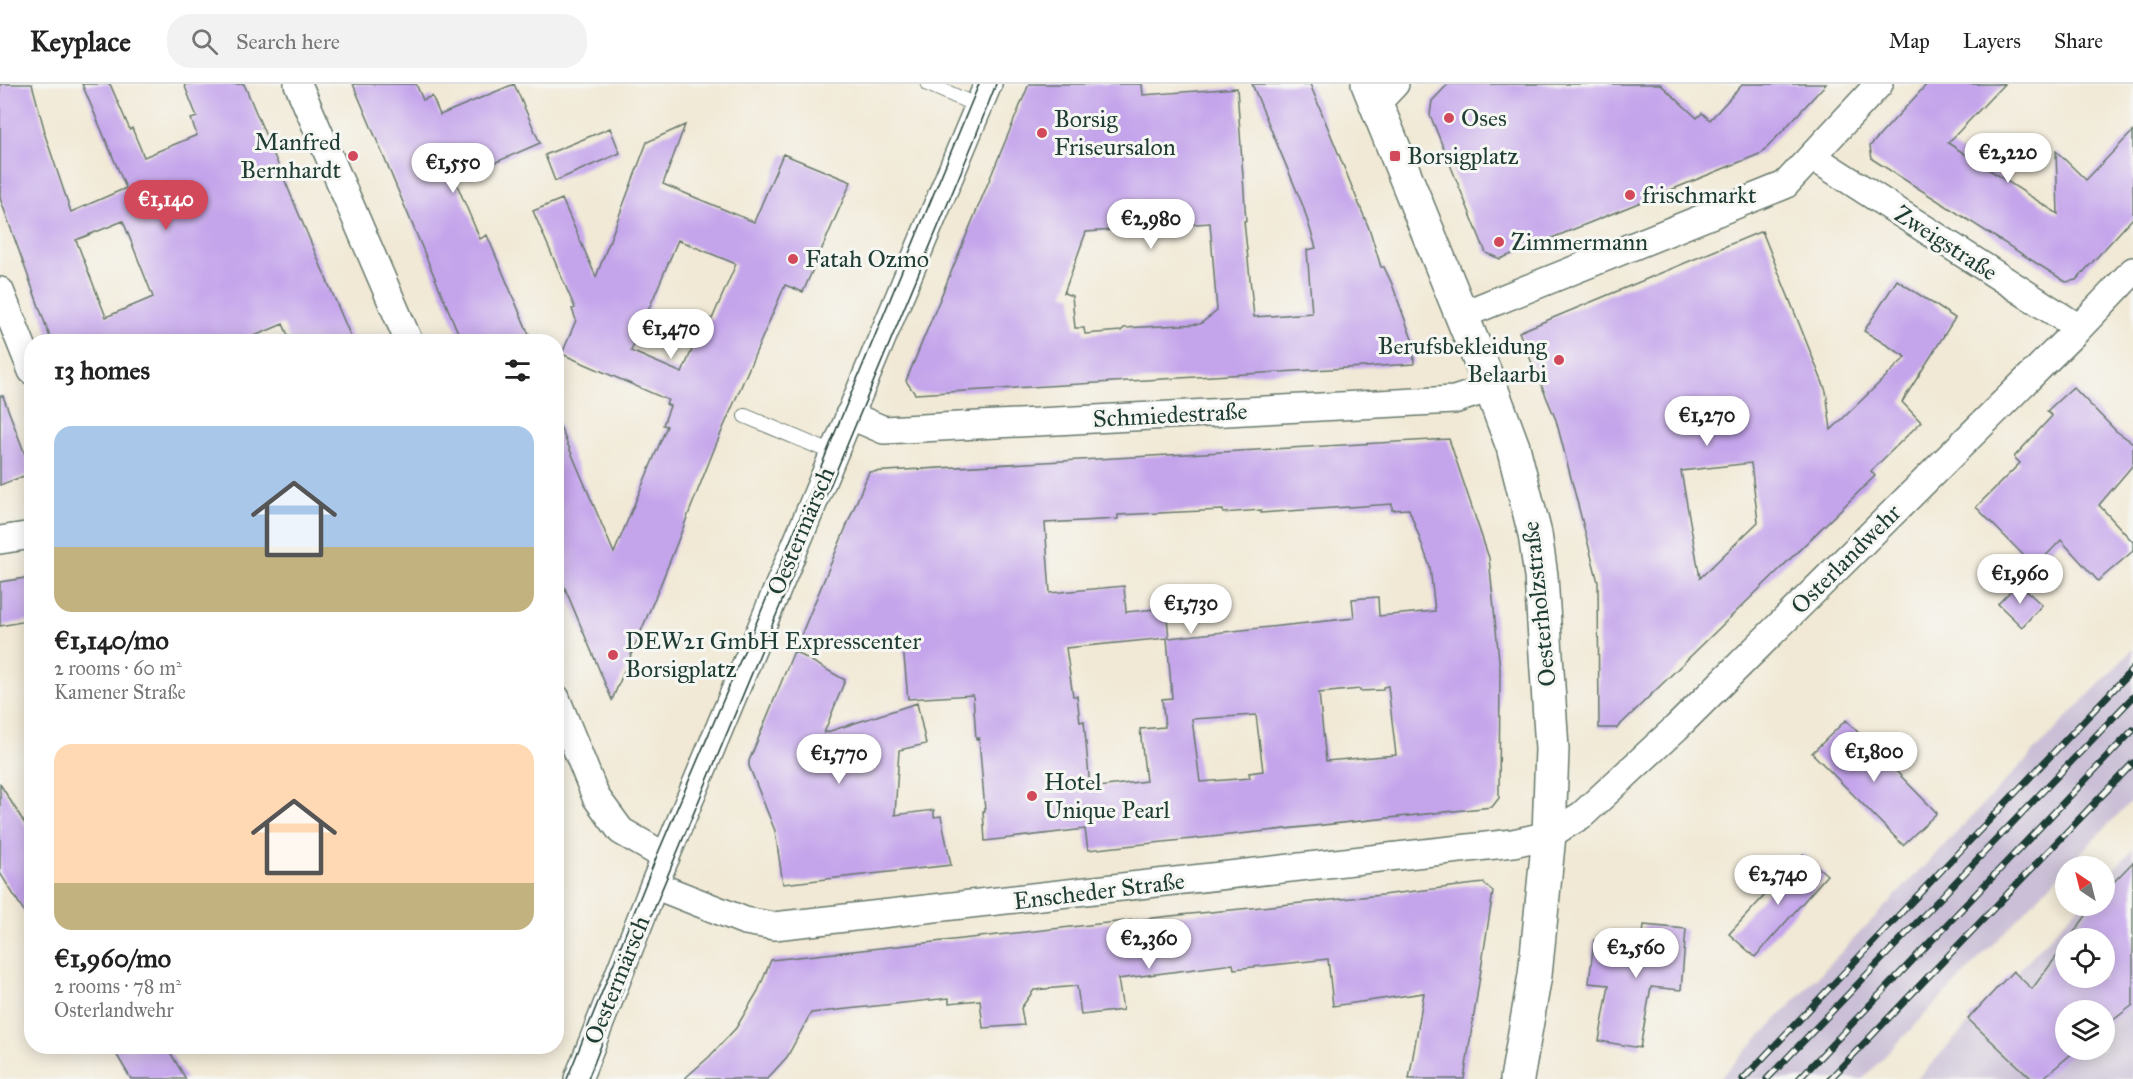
<!DOCTYPE html>
<html lang="en">
<head>
<meta charset="utf-8">
<style>
	:root { --surface:#fff; --page:#f2f2f2; --text:#222; --muted:#767676; --line:#e0e0e0; --accent:#d1495b }
	body { margin:0; font-family:"IM FELL Great Primer",serif; background:var(--page); color:var(--text); height:100vh; display:flex; flex-direction:column; font-size:22px; white-space:nowrap }
	* { box-sizing:border-box; margin:0 }
	p { font-size:20px; color:var(--muted) }
	.icon { flex:none; width:33px; height:33px; fill:none; stroke:currentColor; stroke-width:2; stroke-linecap:round; stroke-linejoin:round }
	.map { position:relative; flex:1; overflow:hidden }
	.side { position:absolute; left:24px; top:250px; width:540px; height:720px; display:flex; flex-direction:column; background:var(--surface); border-radius:24px; box-shadow:0 3px 15px #0003 }
	.side>* { flex:none }
	.needle { width:39px; rotate:325deg }
	.buttons { position:absolute; left:2055px; top:772px; display:grid; gap:12px }
	.buttons a { display:grid; place-items:center; width:60px; height:60px; border-radius:50%; background:var(--surface); box-shadow:0 3px 15px #0003; font-size:30px }
	.price { position:absolute; translate:-50% -51px; padding:0 14px; border-radius:21px; background:#fff; color:#222; font-size:20px; line-height:39px; filter:drop-shadow(0 2px 3px #0008) }
	.price::after { content:''; position:absolute; left:50%; top:36px; width:18px; height:14px; margin-left:-9px; background:inherit; clip-path:polygon(0 0,100% 0,50% 100%) }
	.price.selected { background:var(--accent); color:#fff }
	ul { padding:0; list-style:none }
	li { display:grid; align-content:center; gap:12px; height:318px; padding:0 30px }
	li span { display:grid; place-items:center; height:186px; border-radius:18px; color:#555 }
	li>.icon { margin-inline-start:auto }
	span .icon { width:108px; height:108px; fill:#fffc; stroke-width:1 }
	li b { font-size:26px }
	h2 { display:flex; justify-content:space-between; align-items:center; height:72px; padding:0 30px; font-size:26px }
	header { display:flex; align-items:center; gap:36px; box-sizing:border-box; height:84px; padding:0 30px; background:var(--surface); border-bottom:2px solid var(--line) }
	header strong { font-size:28px }
	nav { display:flex; gap:33px; margin-inline-start:auto; font-size:21px }
	.search { width:420px; height:54px; background:var(--page); display:flex; align-items:center; gap:15px; box-sizing:border-box; padding:0 21px; border-radius:24px; color:var(--muted); font-size:22px }
	.map>svg:first-child { display:block }
</style>
</head>
<body>
<header>
<strong>Keyplace</strong>
<div class="search"><svg class="icon" aria-label="search" viewBox="0 0 24 24"><circle cx="10" cy="10" r="6"/><path d="M15 15l6 6"/></svg>Search here</div>
<nav><a>Map</a><a>Layers</a><a>Share</a></nav>
</header>
<div class="map">
<svg width="2133" height="995" viewBox="0 0 2133 995">
	<rect width="100%" height="100%" fill="#f6f6f2"/>
	<filter id="ink" filterUnits="userSpaceOnUse"><feTurbulence type="fractalNoise" baseFrequency=".0167" numOctaves="2"/><feDisplacementMap in="SourceGraphic" scale="12" xChannelSelector="R" yChannelSelector="G"/><feConvolveMatrix kernelMatrix="1 2 1 2 8 2 1 2 1" color-interpolation-filters="sRGB"/></filter>
	<filter id="wash" filterUnits="userSpaceOnUse"><feTurbulence type="fractalNoise" baseFrequency=".008" numOctaves="4" result="noise"/><feDisplacementMap in="SourceGraphic" scale="24" xChannelSelector="R" yChannelSelector="G"/><feGaussianBlur stdDeviation="1.35" result="paint"/><feColorMatrix in="noise" values="0 0 0 0 0 0 0 0 0 0 0 0 0 0 0 0 0 1.4 0 .05"/><feComposite in="paint" operator="in"/></filter>
	<g filter="url(#wash)">
		<rect width="100%" height="100%" fill="#f1e9d5"/>
		<path fill="#cabfd6" fill-rule="evenodd" d="M2133 565V715L1863 995H1719Z
			M2133 764V995H1917L2079 822H2104L2105 795ZM2066 855H2104V894H2066ZM2066 927H2104V966H2066Z"/>
		<g id="blocks">
			<path fill="#c4a4eb" fill-rule="evenodd" d="M0 0H32L45 48H44L71 128 126 104 82 0H110L130 46 132 44 144 73 197 51 191 35 197 33 184 0H244L353 258H291L283 240 240 258H47L51 256 0 114ZM123 137 153 213 106 233 76 156Z
				M353 0H416L423 16 432 12 440 31 514 0 540 59 455 96 480 155 487 151 532 258 527 256 528 258H462Z
				M1029 0H1142L1143 11 1237 4 1246 137H1244L1254 233 1312 229 1307 166 1316 164 1303 122 1252 0H1310L1370 147 1381 183H1384L1392 200 1413 258 1414 280 915 310 906 297ZM1210 139 1217 227 1200 240 1124 244 1121 247 1085 250 1084 244H1075L1072 212 1064 209 1086 148Z
				M1448 0H1660L1697 34 1702 29 1710 36 1743 0H1826L1762 69 1500 175 1486 169 1430 31 1432 17Z
				M1927 0H2004L1948 59 2058 130 2056 67 2086 96 2133 47V134L2076 196 2066 198 1872 75 1870 62Z
				M685 41 663 100 754 138 783 70 851 98 803 208 785 201 715 363 660 502 612 616 556 483V333L614 469 667 342 663 341 670 322 666 320 668 316 562 270 576 236 572 225 575 224 533 127 562 115 596 193 647 58ZM678 156 736 180 712 235 706 233 682 289 631 267Z
				M610 44 620 69 555 97 545 71Z
				M1762 147 1826 307 1831 346 1906 273 1864 247 1897 196 1955 234 1902 318 1921 338 1871 387 1875 392 1617 644H1599L1598 498 1556 336 1519 248ZM1751 379 1758 438 1700 494 1681 387Z
				M2073 303 2116 347 2133 359V381L2099 421 2133 458V467L2098 497 2061 456 2035 483 1976 423 2020 379 2014 373 2052 332 2047 327Z
				M0 312H3L32 389 0 401Z
				M1449 355 1489 474 1500 586 1499 714 1492 723 1088 766 1085 745 985 757 983 727H985L979 654 976 655 973 611 908 615 903 562 799 556 869 388ZM1392 420V426L1409 425 1430 483 1435 527 1379 532 1378 513 1352 515 1354 534 1169 554 1166 524 1126 528 1124 502 1050 509 1045 439 1118 435V431L1159 429 1223 426V429L1261 426V429ZM1167 554 1172 614 1162 615 1165 643 1140 645 1146 697 1090 704 1084 637 1080 638 1077 612H1073L1066 564ZM1388 602 1396 671 1326 677 1319 609 1360 605V607L1383 606V603ZM1256 631 1263 687 1249 689 1250 694 1200 698 1192 635Z
				M32 493V536L0 542V498Z
				M2018 499 2042 521 2022 543 1998 520Z
				M794 567 845 596 824 649 917 619 926 660 899 666 895 731 934 726V733L941 732 951 781 783 800 775 747 749 682V677Z
				M1846 636 1937 729 1903 761 1812 669Z
				M0 700 32 751V840L0 789Z
				M1803 770 1827 791 1755 873 1729 850Z
				M2133 778V921L2104 943V927H2066V966H2076L2042 995H2032L1968 935 2013 887 2032 905 2066 860V894H2104V855H2069L2093 822H2104V808Z
				M1484 799 1493 808 1464 995H1409L1424 909 1333 922 1328 875 1234 885 1233 880 1118 895 1123 926 1081 931 1077 902 1034 906 1021 924 1024 941 983 944 980 916 949 919V914L811 929 787 973 767 995H684L709 973 736 944 758 907 771 876 1180 831 1382 811Z
				M1644 841 1686 845 1681 906 1651 903 1640 964 1599 957 1609 901 1589 899 1594 856 1642 861Z
				M112 963H167L186 995H131Z"/>
		</g>
	</g>
	<g filter="url(#ink)">
		<use href="#blocks" fill-opacity="0" stroke="#68796c" stroke-width="1.5"/>
		<g fill="none" stroke-linecap="round" stroke-linejoin="round">
			<g stroke="#68796c" stroke-width="16">
				<path id="lane" d="M928 0 978 22
					M745 332 833 369"/>
			</g>
			<g stroke="#68796c" stroke-width="30">
				<path id="street" d="M298 0 409 258
					M1376 20 1395 0
					M1813 73 2079 244
					M0 207 32 287
					M1462 231 1785 101 1879 0
					M849 331 884 346 1454 316 1491 304
					M0 456 32 451
					M556 614 596 713 621 747 666 773
					M654 801 745 837 774 842 1513 759 1549 751 1582 731 1676 644 2079 244 2133 187
					M578 995 654 801 988 0"/>
			</g>
			<g stroke="#68796c" stroke-width="36">
				<path id="secondary" d="M1368 0 1491 304 1513 363 1535 450 1541 492 1552 665 1549 751 1535 891 1517 995"/>
			</g>
			<use href="#lane" stroke="#fff" stroke-width="14"/>
			<use href="#street" stroke="#fff" stroke-width="27"/>
			<use href="#secondary" stroke="#fff" stroke-width="33"/>
			<path stroke="#1f3d34" stroke-width="1.5" d="M567 995 658 769 760 530 979 0
				M588 995 662 805 973 59 996 0"/>
			<g stroke="#1f3d34" stroke-width="7">
				<path id="rail" d="M1743 995 2133 585
					M1767 995 2133 613
					M1799 995 2133 646
					M1830 995 2133 679"/>
			</g>
			<use href="#rail" stroke="#f6f6f2" stroke-width="4.5" stroke-dasharray="14" stroke-linecap="butt"/>
		</g>
	</g>
	<g fill="#d1495b" stroke="#f6f6f2" stroke-width="2">
		<circle cx="1449" cy="34" r="6"/>
		<circle cx="1042" cy="49" r="6"/>
		<circle cx="353" cy="72" r="6"/>
		<rect x="1389" y="66" width="12" height="12" rx="3"/>
		<circle cx="1630" cy="111" r="6"/>
		<circle cx="1499" cy="158" r="6"/>
		<circle cx="793" cy="175" r="6"/>
		<circle cx="1559" cy="276" r="6"/>
		<circle cx="613" cy="571" r="6"/>
		<circle cx="1032" cy="712" r="6"/>
	</g>
	<g text-anchor="middle" dominant-baseline="central" stroke-width="6" stroke-linejoin="round" paint-order="stroke">
		<g font-size="24" fill="#1f3d34" stroke="#f6f6f2" text-anchor="start">
			<text x="1461" y="34">Oses</text>
			<text x="1054" y="35">Borsig<tspan x="1054" dy="28">Friseursalon</tspan></text>
			<text x="341" y="58" text-anchor="end">Manfred<tspan x="341" dy="28">Bernhardt</tspan></text>
			<text x="1407" y="72">Borsigplatz</text>
			<text x="1642" y="111">frischmarkt</text>
			<text x="1511" y="158">Zimmermann</text>
			<text x="805" y="175">Fatah Ozmo</text>
			<text x="1547" y="262" text-anchor="end">Berufsbekleidung<tspan x="1547" dy="28">Belaarbi</tspan></text>
			<text x="625" y="557">DEW21 GmbH Expresscenter<tspan x="625" dy="28">Borsigplatz</tspan></text>
			<text x="1044" y="698">Hotel<tspan x="1044" dy="28">Unique Pearl</tspan></text>
		</g>
		<g font-size="24" fill="#1f3d34" stroke="#f6f6f2">
			<text transform="translate(1946 159) rotate(33)">Zweigstraße</text>
			<text transform="translate(1170 331) rotate(-3)">Schmiedestraße</text>
			<text transform="translate(801 447) rotate(-67)">Oestermärsch</text>
			<text transform="translate(1846 475) rotate(-45)">Osterlandwehr</text>
			<text transform="translate(1539 520) rotate(-96)">Oesterholzstraße</text>
			<text transform="translate(1099 807) rotate(-7)">Enscheder Straße</text>
			<text transform="translate(617 896) rotate(-68)">Oestermärsch</text>
		</g>
	</g>
</svg>
<div class="buttons">
<a><svg class="needle" viewBox="-14 -14 28 28"><path d="M0-13l5 13h-10z" fill="#e53935"/><path d="M0 13l5-13h-10z" fill="#767676"/></svg></a>
<a><svg class="icon" aria-label="locate" viewBox="0 0 24 24"><circle cx="12" cy="12" r="6"/><path d="M12 2v4M12 18v4M2 12h4M18 12h4"/></svg></a>
<a><svg class="icon" aria-label="layers" viewBox="0 0 24 24"><path d="M12 4l9 5-9 5-9-5zM3 14l9 5 9-5"/></svg></a>
</div>
<b class="price" style="left:2008px;top:100px">€2,220</b>
<b class="price" style="left:453px;top:110px">€1,550</b>
<b class="price selected" style="left:166px;top:147px">€1,140</b>
<b class="price" style="left:1151px;top:166px">€2,980</b>
<b class="price" style="left:671px;top:276px">€1,470</b>
<b class="price" style="left:1707px;top:363px">€1,270</b>
<b class="price" style="left:2020px;top:521px">€1,960</b>
<b class="price" style="left:1191px;top:551px">€1,730</b>
<b class="price" style="left:1874px;top:699px">€1,800</b>
<b class="price" style="left:839px;top:701px">€1,770</b>
<b class="price" style="left:1778px;top:822px">€2,740</b>
<b class="price" style="left:1149px;top:886px">€2,360</b>
<b class="price" style="left:1636px;top:895px">€2,560</b>
<section class="side">
<h2>13 homes<svg class="icon" aria-label="filters" viewBox="0 0 24 24"><path d="M4 7h16M4 17h16"/><circle cx="9" cy="7" r="2"/><circle cx="15" cy="17" r="2"/></svg></h2>
<ul>
<li><span style="background:linear-gradient(#a9c7e8 65%,#c2b280 0)"><svg class="icon" aria-label="home" viewBox="0 0 24 24"><path d="M3 11l9-7 9 7M6 9v11h12V9"/></svg></span><div><b>€1,140/mo</b><p>2 rooms · 60 m²</p><p>Kamener Straße</p></div></li>
<li><span style="background:linear-gradient(#ffd9b3 75%,#c2b280 0)"><svg class="icon" aria-label="home" viewBox="0 0 24 24"><path d="M3 11l9-7 9 7M6 9v11h12V9"/></svg></span><div><b>€1,960/mo</b><p>2 rooms · 78 m²</p><p>Osterlandwehr</p></div></li>
</ul>
</section>
</div>
</body>
</html>
